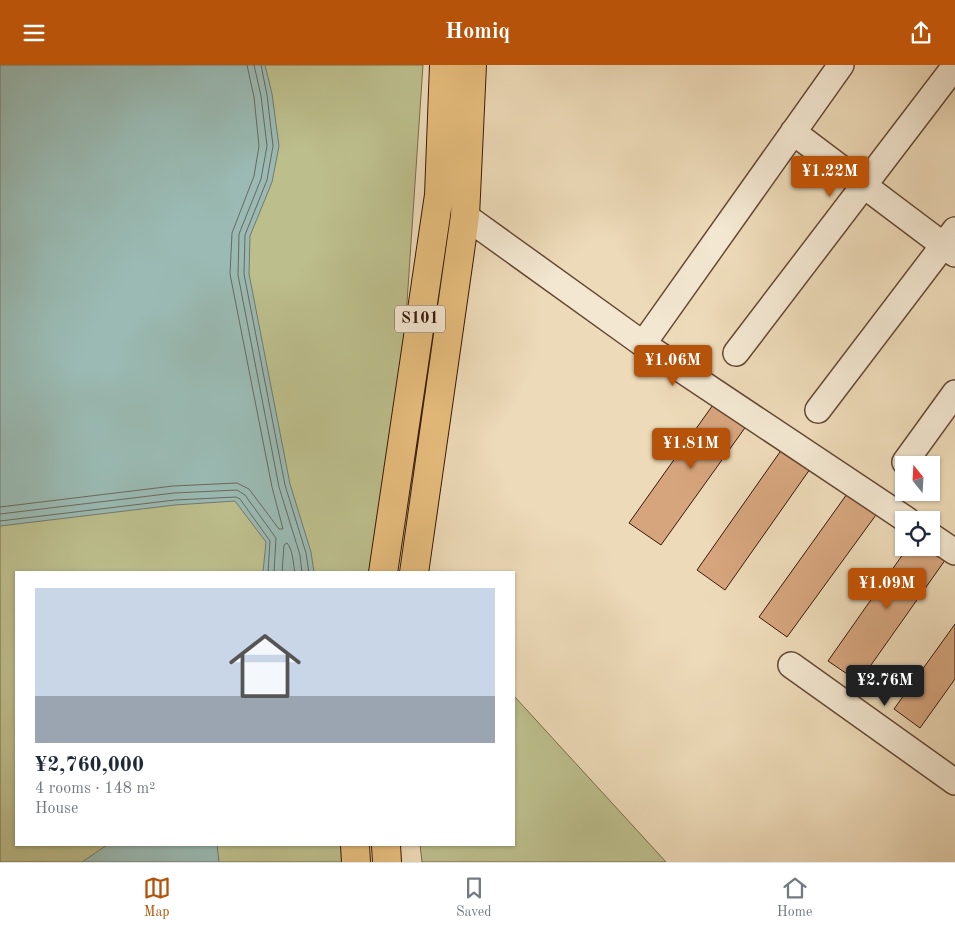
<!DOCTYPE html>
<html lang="en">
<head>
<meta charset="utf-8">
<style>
	:root { --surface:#fff; --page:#f6f6f7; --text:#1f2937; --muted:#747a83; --line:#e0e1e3; --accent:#b45309 }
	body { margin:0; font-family:"Old Standard TT",serif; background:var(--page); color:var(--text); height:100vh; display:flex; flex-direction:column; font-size:19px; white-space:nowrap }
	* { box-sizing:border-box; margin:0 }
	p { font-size:16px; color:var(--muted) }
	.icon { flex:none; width:28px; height:28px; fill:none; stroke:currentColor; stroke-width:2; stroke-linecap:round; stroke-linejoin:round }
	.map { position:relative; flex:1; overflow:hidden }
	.panel { position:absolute; left:15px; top:506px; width:500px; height:275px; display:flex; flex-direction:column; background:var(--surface); border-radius:0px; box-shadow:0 1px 4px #0004 }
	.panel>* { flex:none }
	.needle { width:32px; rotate:342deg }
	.controls { position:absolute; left:895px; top:391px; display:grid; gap:10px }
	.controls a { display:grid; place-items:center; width:45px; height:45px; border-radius:0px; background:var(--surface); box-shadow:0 1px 4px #0004; font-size:25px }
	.price { position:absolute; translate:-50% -42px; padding:0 11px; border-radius:5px; background:var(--accent); color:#fff; font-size:16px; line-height:32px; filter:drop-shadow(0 1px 2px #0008) }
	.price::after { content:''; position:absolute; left:50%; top:30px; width:15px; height:11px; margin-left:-8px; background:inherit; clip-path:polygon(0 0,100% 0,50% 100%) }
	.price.current { background:#222; color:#fff }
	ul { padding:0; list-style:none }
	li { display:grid; align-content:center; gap:10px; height:265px; padding:0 20px }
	li span { display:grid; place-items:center; height:155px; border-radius:0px; color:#555 }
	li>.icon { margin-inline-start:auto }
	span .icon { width:90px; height:90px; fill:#fffc; stroke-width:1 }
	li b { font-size:21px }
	header { display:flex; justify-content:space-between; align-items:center; height:65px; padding:0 20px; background:var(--accent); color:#fff; font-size:22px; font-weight:700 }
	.dock { display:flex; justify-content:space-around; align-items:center; height:70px; border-top:1px solid var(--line); background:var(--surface); font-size:14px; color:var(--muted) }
	.dock a { display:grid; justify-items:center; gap:2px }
	.dock .current { color:var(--accent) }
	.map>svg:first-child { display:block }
</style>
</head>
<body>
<header><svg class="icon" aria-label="menu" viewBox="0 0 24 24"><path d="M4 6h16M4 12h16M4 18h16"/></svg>Homiq<svg class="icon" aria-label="share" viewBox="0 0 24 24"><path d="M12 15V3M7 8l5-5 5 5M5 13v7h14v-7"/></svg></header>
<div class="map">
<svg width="955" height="797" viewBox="0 0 955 797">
	<rect width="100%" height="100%" fill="#eddab8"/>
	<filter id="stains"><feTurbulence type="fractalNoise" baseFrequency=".004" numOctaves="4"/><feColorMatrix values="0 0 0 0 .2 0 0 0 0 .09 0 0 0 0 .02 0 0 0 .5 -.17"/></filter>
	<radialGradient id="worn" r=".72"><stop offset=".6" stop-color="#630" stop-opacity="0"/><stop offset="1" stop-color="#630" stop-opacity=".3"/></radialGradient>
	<path fill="#bcbe8c" stroke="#7a6b4a" d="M0 0H423L396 401 380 507 16 508V780H348V797H0Z
		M514 631 666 797H422L420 780H514Z"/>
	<path fill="#9abab3" stroke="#73796e" d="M0 0H265L272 29 279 81 272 117 250 171 249 209 290 419 311 487 314 507H263L266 477 235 436 175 440 0 461Z
		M107 780H217L219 797H82Z"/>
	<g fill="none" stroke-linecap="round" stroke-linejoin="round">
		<path stroke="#6a695d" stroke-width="1" d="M254 0 261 31 267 81 261 114 239 169 238 210 279 422 300 490 302 508
			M261 0 267 30 273 81 267 115 245 170 244 209 285 420 306 488 309 508
			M0 442 173 421 237 418 249 424 279 464H283L272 422 230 209 232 168 254 111 259 81 254 32 247 0
			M0 449 174 428 237 425 245 430 276 473 274 508
			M0 456 175 435 236 432 240 434 270 476 268 508
			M282 508 284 480 287 478C293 485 293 498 295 508"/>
	</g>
	<path fill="#d6a57e" stroke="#391807" d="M720 330 752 353 661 480 629 458Z
		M787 377 815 397 725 525 697 505Z
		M852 422 881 443 787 572 759 552Z
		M908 482H931L948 491 859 617 828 596Z
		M955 559V614L920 663 894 644Z"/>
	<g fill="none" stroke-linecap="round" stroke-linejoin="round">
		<g stroke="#664833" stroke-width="28">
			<path id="minor" d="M793 67 955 189
				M465 151 643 279 907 455
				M643 279 841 0
				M736 288 955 1
				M818 345 955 165
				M905 397 955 328
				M931 471 955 487
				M791 600 955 717"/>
		</g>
		<g stroke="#391807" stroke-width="30">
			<path id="major" d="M383 508 439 130 444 0
				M414 508 465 151 472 0
				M355 780 356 797
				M386 780 387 797"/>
		</g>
		<use href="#minor" stroke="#f3e7d1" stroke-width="25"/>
		<use href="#major" stroke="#e6bd7c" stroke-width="28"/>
	</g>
	<g text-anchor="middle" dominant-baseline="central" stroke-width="4.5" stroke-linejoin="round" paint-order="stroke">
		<rect fill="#f3e7d1" stroke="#715644" stroke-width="1" x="395" y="240.5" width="50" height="27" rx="4"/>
		<g font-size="16" font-weight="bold" fill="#391807">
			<text x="420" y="254">S101</text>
		</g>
	</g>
	<rect width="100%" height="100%" filter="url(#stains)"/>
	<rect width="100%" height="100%" fill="url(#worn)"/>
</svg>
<div class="controls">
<a><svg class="needle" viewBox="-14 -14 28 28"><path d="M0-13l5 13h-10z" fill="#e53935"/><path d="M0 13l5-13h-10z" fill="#747a83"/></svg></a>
<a><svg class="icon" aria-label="locate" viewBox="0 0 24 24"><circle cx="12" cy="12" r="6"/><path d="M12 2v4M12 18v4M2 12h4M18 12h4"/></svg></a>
</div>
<b class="price" style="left:830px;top:133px">¥1.22M</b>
<b class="price" style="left:673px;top:322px">¥1.06M</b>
<b class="price" style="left:691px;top:405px">¥1.81M</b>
<b class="price" style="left:887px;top:545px">¥1.09M</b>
<b class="price current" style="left:885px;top:642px">¥2.76M</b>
<section class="panel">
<ul>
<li><span style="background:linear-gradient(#c9d6e8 70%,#9aa5b1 0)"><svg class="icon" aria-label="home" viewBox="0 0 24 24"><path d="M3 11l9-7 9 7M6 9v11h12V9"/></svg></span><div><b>¥2,760,000</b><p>4 rooms · 148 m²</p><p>House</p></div></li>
</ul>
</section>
</div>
<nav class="dock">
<a class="current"><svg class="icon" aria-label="map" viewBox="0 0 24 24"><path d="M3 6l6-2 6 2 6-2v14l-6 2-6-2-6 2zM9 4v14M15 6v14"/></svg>Map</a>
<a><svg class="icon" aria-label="saved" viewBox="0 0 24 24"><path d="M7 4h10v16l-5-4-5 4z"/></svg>Saved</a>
<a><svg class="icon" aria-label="home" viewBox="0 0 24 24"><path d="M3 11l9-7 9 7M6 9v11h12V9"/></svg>Home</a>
</nav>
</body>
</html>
